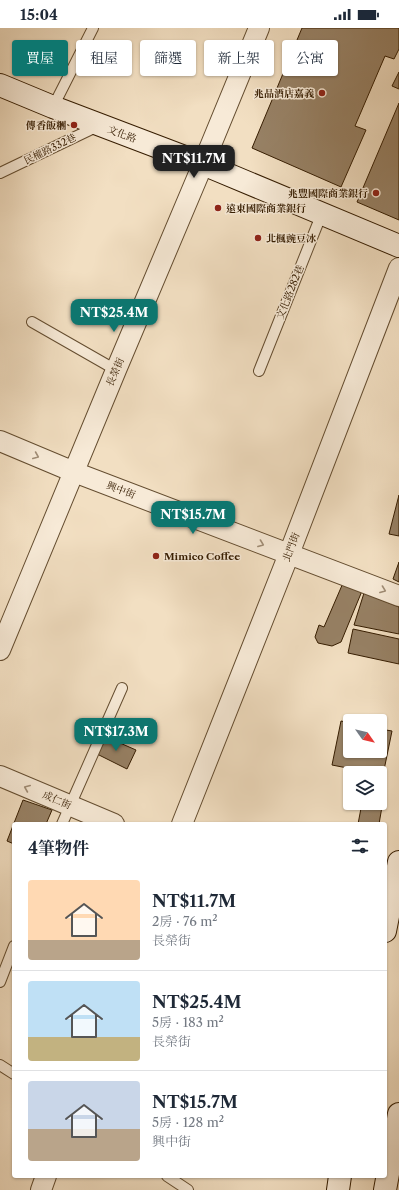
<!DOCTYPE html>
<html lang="zh-TW">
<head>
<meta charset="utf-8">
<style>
	:root { --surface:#fff; --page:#f6f6f7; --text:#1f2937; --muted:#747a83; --line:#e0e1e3; --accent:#0f766e }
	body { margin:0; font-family:"Libre Caslon Text","Noto Serif TC",serif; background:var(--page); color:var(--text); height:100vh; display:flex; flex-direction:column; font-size:15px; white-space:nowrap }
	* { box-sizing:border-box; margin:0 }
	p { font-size:13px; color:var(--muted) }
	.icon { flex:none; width:22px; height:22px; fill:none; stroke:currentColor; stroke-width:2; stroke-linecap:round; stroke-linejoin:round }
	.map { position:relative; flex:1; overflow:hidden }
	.drawer { position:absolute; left:12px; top:794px; width:375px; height:356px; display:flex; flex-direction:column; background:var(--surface); border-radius:4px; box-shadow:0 1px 3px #0004 }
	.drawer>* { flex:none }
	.hud { position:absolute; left:12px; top:12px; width:375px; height:36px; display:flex; gap:8px }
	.needle { width:26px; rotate:124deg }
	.controls { position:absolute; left:343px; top:686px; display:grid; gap:8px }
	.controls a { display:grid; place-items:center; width:44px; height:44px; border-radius:4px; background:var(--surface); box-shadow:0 1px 3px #0004; font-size:20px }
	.price { position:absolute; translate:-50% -34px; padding:0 9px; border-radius:8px; background:var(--accent); color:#fff; font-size:13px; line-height:26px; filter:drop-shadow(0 1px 2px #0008) }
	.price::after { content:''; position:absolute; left:50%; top:24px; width:12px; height:9px; margin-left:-6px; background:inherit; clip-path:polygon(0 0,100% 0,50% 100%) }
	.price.current { background:#222; color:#fff }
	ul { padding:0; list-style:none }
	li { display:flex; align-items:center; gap:12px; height:100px; padding:0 16px }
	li+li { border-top:1px solid var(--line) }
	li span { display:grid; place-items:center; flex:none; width:112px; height:80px; border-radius:4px; color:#555 }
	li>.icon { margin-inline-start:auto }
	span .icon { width:48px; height:48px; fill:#fffc; stroke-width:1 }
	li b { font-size:17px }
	h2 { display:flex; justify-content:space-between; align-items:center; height:48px; padding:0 16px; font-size:17px }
	.pill { padding:0 14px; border-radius:4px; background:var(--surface); box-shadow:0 1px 3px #0004; font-size:14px; line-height:36px }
	.pill.current { background:var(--accent); color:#fff }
	.status { display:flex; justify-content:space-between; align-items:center; height:28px; padding:0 20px; background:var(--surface); direction:ltr }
	.status svg { height:11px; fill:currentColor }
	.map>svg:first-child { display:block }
</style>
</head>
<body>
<div class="status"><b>15:04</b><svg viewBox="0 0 49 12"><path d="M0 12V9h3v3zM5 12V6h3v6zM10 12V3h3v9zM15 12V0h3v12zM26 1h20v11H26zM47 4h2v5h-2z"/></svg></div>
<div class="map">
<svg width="399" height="1162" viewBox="0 0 399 1162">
	<rect width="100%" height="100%" fill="#f2dfc2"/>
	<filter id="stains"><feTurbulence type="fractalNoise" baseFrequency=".005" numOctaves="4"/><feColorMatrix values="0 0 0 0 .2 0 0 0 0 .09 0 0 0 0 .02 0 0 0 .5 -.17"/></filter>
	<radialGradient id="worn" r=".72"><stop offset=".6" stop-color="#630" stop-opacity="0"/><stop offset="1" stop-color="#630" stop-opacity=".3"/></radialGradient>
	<path fill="#978165" stroke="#351c00" d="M302 0H399V21L394 31 385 28 355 98 366 102 341 159 252 120Z
		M399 44V61L392 58Z
		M399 75V192L357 174Z
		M399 467V508L389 506Z
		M399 534V554L393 551Z
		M343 555 362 563 341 614 332 618 318 615 315 609 319 597 324 599Z
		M364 565 399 579V606L354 597Z
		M353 601 399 611V636L348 625Z
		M341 693 350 695V723H380V701L392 703 383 747 332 737Z
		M104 708 136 722 127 741 97 726Z
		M23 772 52 782 46 796H14V816L7 813Z
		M380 773H383L379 796H358L362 775H380Z"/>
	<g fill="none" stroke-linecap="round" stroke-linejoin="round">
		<g stroke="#644d30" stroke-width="12">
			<path id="lane" d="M53 79 93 0
				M0 145 98 98
				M32 294 116 342
				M259 343 322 185
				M62 796 122 660
				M0 954 14 918
				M0 1037 14 1046
				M167 1148 188 1162"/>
		</g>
		<g stroke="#644d30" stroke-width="22">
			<path id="street" d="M0 413 74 444 399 568
				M0 622 116 342 203 136 259 0
				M0 748 114 796
				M182 796 289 526 399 240
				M41 1162 46 1148"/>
		</g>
		<g stroke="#351c00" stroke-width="24">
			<path id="secondary" d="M0 57 53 79 203 136 399 218
				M385 903 399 834
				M338 1162 340 1148
				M385 1162 399 1086"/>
		</g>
		<use href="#lane" stroke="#f7ead7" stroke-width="10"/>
		<use href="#street" stroke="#f7ead7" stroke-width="20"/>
		<use href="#secondary" stroke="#f7ead7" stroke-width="22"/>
	</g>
	<defs><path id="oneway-chevron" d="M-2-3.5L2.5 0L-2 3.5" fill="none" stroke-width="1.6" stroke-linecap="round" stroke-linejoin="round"/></defs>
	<g stroke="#a08d76">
		<use href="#oneway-chevron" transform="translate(36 428) rotate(23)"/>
		<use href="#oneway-chevron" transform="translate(261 516) rotate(21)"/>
		<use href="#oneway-chevron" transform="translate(383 562) rotate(21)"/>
		<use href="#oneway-chevron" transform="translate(27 760) rotate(-157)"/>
	</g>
	<g fill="#8f2418" stroke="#f7ead7" stroke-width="1.5">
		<circle cx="322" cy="65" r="4"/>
		<circle cx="74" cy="97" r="4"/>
		<circle cx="376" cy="165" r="4"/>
		<circle cx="218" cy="180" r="4"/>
		<circle cx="258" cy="210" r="4"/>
		<circle cx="156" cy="528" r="4"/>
	</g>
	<g text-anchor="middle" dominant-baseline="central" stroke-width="3" stroke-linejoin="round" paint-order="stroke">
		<g font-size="10" font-weight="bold" fill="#351c00" stroke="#f7ead7" text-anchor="end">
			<text x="314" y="65">兆品酒店嘉義</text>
			<text x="66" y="97">傳香飯糰</text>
			<text x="368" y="165">兆豐國際商業銀行</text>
			<text x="226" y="180" text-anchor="start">遠東國際商業銀行</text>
			<text x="266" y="210" text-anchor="start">北楓豌豆冰</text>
			<text x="164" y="528" text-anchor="start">Mimico Coffee</text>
		</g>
		<g font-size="10" fill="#351c00" stroke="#f7ead7">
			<text transform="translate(122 106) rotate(21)">文化路</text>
			<text transform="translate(50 121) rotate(-26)">民權路332巷</text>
			<text transform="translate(290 264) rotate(-68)">文化路282巷</text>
			<text transform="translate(115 344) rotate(-67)">長榮街</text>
			<text transform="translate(121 462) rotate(21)">興中街</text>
			<text transform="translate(291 519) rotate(-69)">北門街</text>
			<text transform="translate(57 772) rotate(23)">成仁街</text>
		</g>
	</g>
	<rect width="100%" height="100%" filter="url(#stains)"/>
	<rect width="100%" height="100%" fill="url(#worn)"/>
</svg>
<div class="controls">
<a><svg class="needle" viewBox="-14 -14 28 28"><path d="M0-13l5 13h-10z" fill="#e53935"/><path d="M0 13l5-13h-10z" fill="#747a83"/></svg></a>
<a><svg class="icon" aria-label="layers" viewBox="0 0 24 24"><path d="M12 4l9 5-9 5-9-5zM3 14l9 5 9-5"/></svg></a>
</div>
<b class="price current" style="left:194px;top:151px">NT$11.7M</b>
<b class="price" style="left:114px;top:305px">NT$25.4M</b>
<b class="price" style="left:193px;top:507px">NT$15.7M</b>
<b class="price" style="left:116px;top:724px">NT$17.3M</b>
<div class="hud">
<a class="pill current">買屋</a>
<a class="pill">租屋</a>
<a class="pill">篩選</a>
<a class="pill">新上架</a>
<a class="pill">公寓</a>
</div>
<section class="drawer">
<h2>4筆物件<svg class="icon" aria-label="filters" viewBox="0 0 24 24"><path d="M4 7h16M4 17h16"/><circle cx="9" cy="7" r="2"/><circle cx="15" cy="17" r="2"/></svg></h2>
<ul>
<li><span style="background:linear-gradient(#ffd9b3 75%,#b9a48a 0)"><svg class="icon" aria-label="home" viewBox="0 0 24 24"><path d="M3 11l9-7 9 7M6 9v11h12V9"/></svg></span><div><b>NT$11.7M</b><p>2房 · 76 m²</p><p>長榮街</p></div></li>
<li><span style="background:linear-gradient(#bfe0f5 70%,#c2b280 0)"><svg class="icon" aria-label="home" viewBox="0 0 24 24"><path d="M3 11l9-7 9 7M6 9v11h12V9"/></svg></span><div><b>NT$25.4M</b><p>5房 · 183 m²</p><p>長榮街</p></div></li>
<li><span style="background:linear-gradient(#c9d6e8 60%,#b9a48a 0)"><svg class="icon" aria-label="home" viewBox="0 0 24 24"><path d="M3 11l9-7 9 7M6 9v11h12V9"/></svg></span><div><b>NT$15.7M</b><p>5房 · 128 m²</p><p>興中街</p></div></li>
</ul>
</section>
</div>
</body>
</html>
